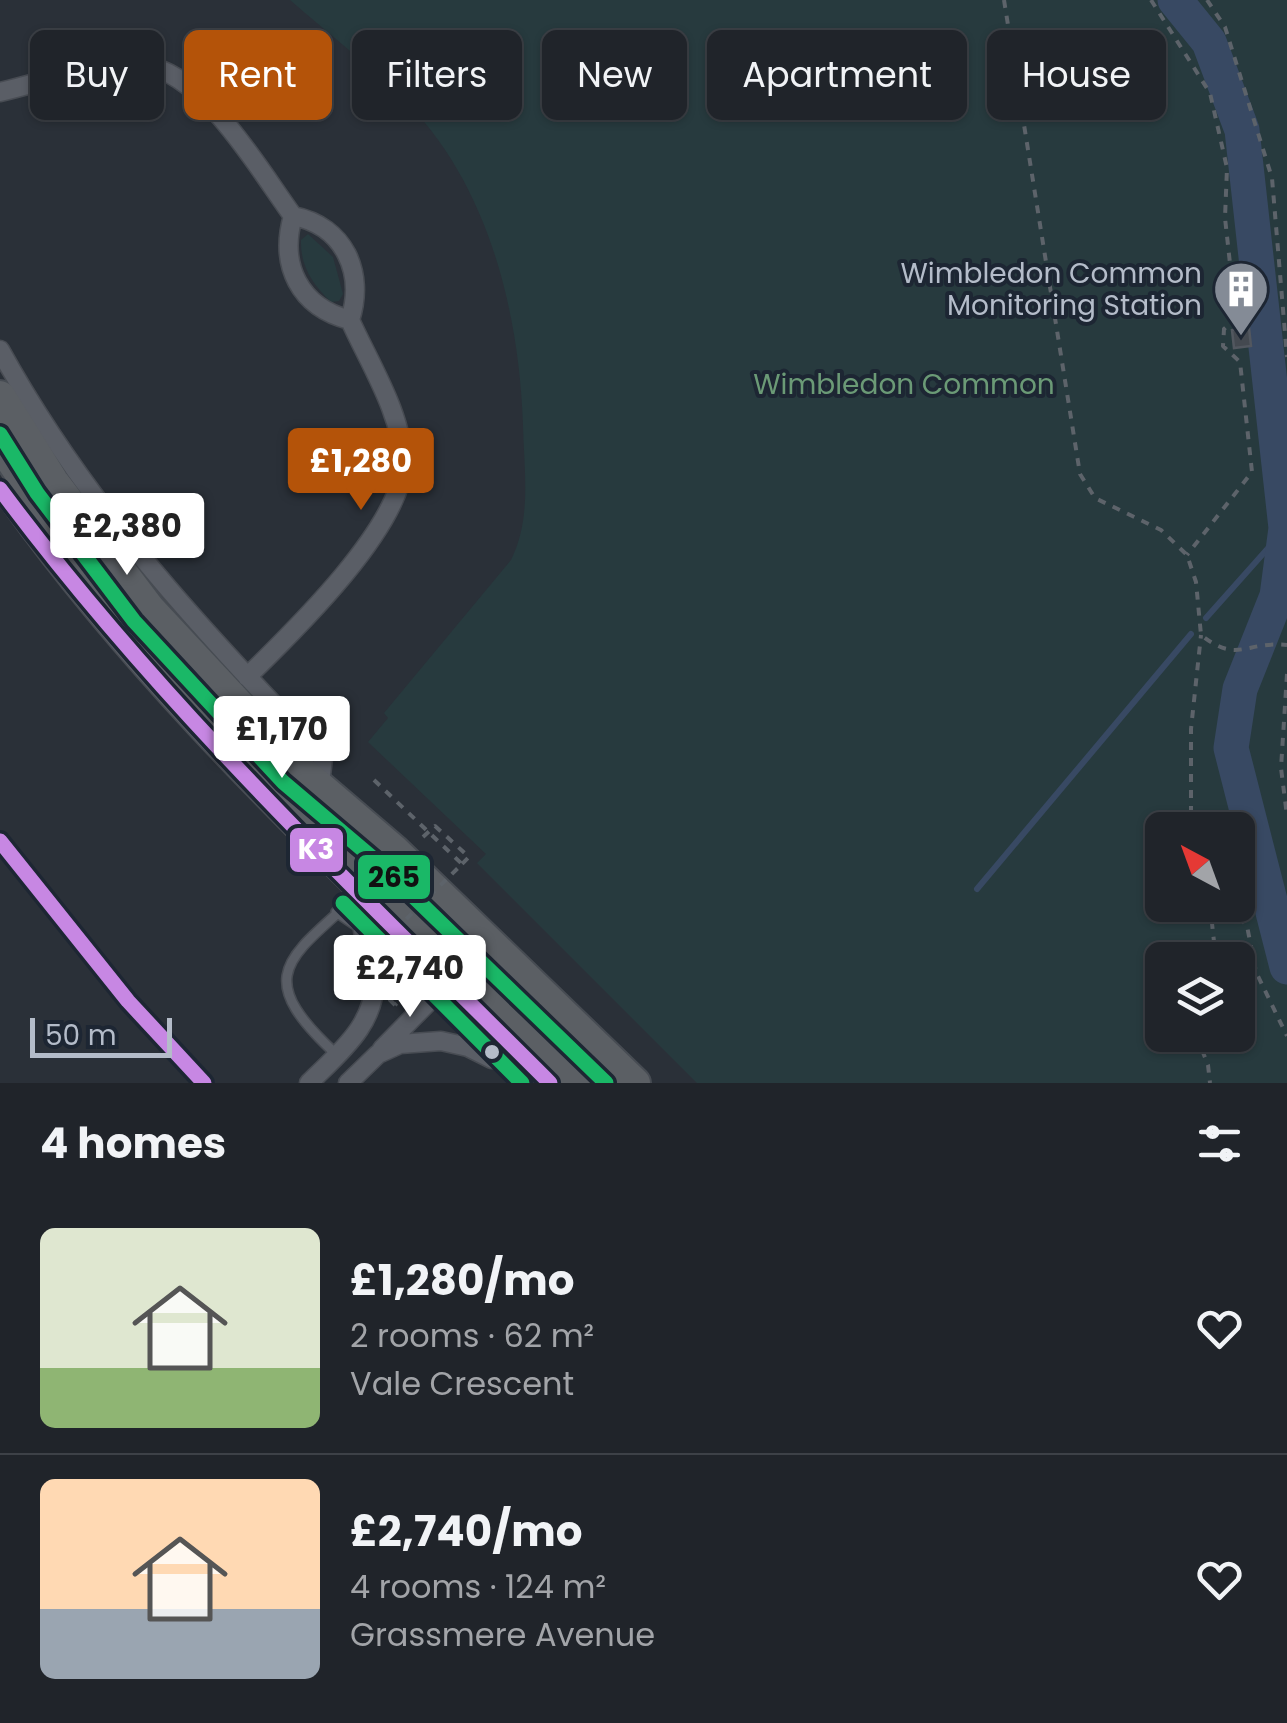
<!DOCTYPE html>
<html lang="en">
<head>
<meta charset="utf-8">
<style>
	:root { --surface:#20242a; --page:#282c32; --text:#f1f3f6; --muted:#a2a4a8; --line:#3d4147; --accent:#b45309 }
	body { margin:0; font-family:Poppins,sans-serif; background:var(--page); color:var(--text); height:100vh; display:flex; flex-direction:column; font-size:38px; white-space:nowrap }
	* { box-sizing:border-box; margin:0 }
	p { font-size:32px; color:var(--muted) }
	.icon { flex:none; width:55px; height:55px; fill:none; stroke:currentColor; stroke-width:2; stroke-linecap:round; stroke-linejoin:round }
	.map { position:relative; height:1083px; overflow:hidden }
	.side { display:flex; flex-direction:column; background:var(--surface); flex:1 }
	.side>* { flex:none }
	.hud { position:absolute; left:30px; top:30px; width:1228px; height:90px; display:flex; gap:20px }
	.needle { width:65px; rotate:319deg }
	.tools { position:absolute; left:1145px; top:812px; display:grid; gap:20px }
	.tools a { display:grid; place-items:center; width:110px; height:110px; border-radius:15px; background:var(--surface); box-shadow:0 2px 8px #0004,0 0 0 2px var(--line); font-size:50px }
	.scale { position:absolute; left:30px; bottom:25px; width:142px; box-sizing:border-box; padding-left:10px; border:5px solid #b4bcc9; border-top:0; font-size:28px; line-height:35px; white-space:nowrap; color:#b4bcc9; -webkit-text-stroke:8px #1d2633; paint-order:stroke }
	.price { position:absolute; translate:-50% -85px; padding:0 22px; border-radius:10px; background:#fff; color:#222; font-size:32px; line-height:65px; filter:drop-shadow(0 2px 5px #0008) }
	.price::after { content:''; position:absolute; left:50%; top:60px; width:30px; height:22px; margin-left:-15px; background:inherit; clip-path:polygon(0 0,100% 0,50% 100%) }
	.price.selected { background:var(--accent); color:#fff }
	ul { padding:0; list-style:none }
	li { display:flex; align-items:center; gap:30px; height:250px; padding:0 40px }
	li+li { border-top:2px solid var(--line) }
	li span { display:grid; place-items:center; flex:none; width:280px; height:200px; border-radius:15px; color:#555 }
	li>.icon { margin-inline-start:auto }
	span .icon { width:120px; height:120px; fill:#fffc; stroke-width:1 }
	li b { font-size:42px }
	h2 { display:flex; justify-content:space-between; align-items:center; height:120px; padding:0 40px; font-size:42px }
	.chip { padding:0 35px; border-radius:15px; background:var(--surface); box-shadow:0 2px 8px #0004,0 0 0 2px var(--line); font-size:35px; line-height:90px }
	.chip.selected { background:var(--accent); color:#fff }
	.map>svg:first-child { display:block }
</style>
</head>
<body>
<div class="map">
<svg width="1287" height="1083" viewBox="0 0 1287 1083">
	<rect width="100%" height="100%" fill="#2a3038"/>
	<path fill="#273a3e" fill-rule="evenodd" d="M290 0H1287V1083H697L477 863 486 854 368 742 388 718 384 713 511 560C532 517 524 472 523 425 519 309 487 179 400 96 365 62 327 32 290 0ZM1162 830H1238V905H1162ZM1162 960H1238V1035H1162Z
		M308 234 333 257 343 294 339 301 331 302C313 285 300 266 301 240Z"/>
	<g fill="none" stroke-linecap="round" stroke-linejoin="round">
		<path stroke="#384963" stroke-width="6" d="M1206 618 1286 528
			M977 889 1191 634"/>
		<path stroke="#384963" stroke-width="35" d="M1175 0 1209 42 1242 130 1286 528 1277 596 1240 689 1231 748 1287 967"/>
	</g>
	<path fill="#444950" stroke="#52575f" stroke-width="2.5" d="M1249 328 1251 346 1234 348 1232 330Z"/>
	<g fill="none" stroke-linecap="round" stroke-linejoin="round">
		<g stroke="#484c53" stroke-width="12">
			<path id="service" d="M336 912 363 930
				M337 1055C250 975 288 959 359 894"/>
		</g>
		<g stroke="#484c53" stroke-width="21">
			<path id="minor" d="M0 92C44 82 99 61 145 66 203 72 260 171 293 216
				M0 350C85 504 197 626 319 752L323 758 320 784
				M0 489C155 711 361 891 550 1083
				M247 677C292 633 402 527 403 464 403 415 369 363 350 320 365 273 345 226 293 216 279 265 299 307 350 320
				M0 841 128 1001 204 1083
				M382 1049 448 982
				M309 1083C338 1054 378 1023 374 977 372 961 364 946 363 930L380 912
				M348 1083 378 1054 400 1044 441 1041 468 1047 492 1059H506L518 1050"/>
		</g>
		<g stroke="#474c53" stroke-width="34">
			<path id="trunk" d="M0 396 53 481 150 609 298 768 395 851 635 1083
				M0 443C154 687 378 883 583 1083"/>
		</g>
		<path stroke="#5d636a" stroke-width="4" stroke-dasharray="8 8" stroke-linecap="butt" d="M1004 0 1080 474 1095 498 1161 530 1187 555 1196 582 1201 635C1238 664 1244 641 1287 645
			M1151 0 1210 93 1227 168 1225 218 1236 318 1224 329 1223 346 1240 362 1252 472 1187 555
			M1207 0 1225 27 1272 178 1287 357
			M1287 674 1281 768 1287 816
			M1191 830V729L1201 635
			M423 837 435 826 469 857 462 864
			M1210 905 1216 960
			M1228 905 1247 926 1256 972 1287 1036
			M391 985 401 974 409 981
			M395 1005 390 1000 410 979
			M1196 1035 1208 1065 1210 1083"/>
		<use href="#service" stroke="#5a5e66" stroke-width="9"/>
		<use href="#minor" stroke="#5a5e66" stroke-width="18"/>
		<use href="#trunk" stroke="#5b5f64" stroke-width="30"/>
		<path stroke="#5d636a" stroke-width="4" stroke-dasharray="8 8" stroke-linecap="butt" d="M374 780 462 864 379 946 417 983 395 1005"/>
		<g stroke="#1d2633" stroke-width="22">
			<path id="bus-1" d="M0 489C162 707 358 891 550 1083
				M0 841 128 1001 204 1083"/>
		</g>
		<g stroke="#1d2633" stroke-width="22">
			<path id="bus-2" d="M0 434 37 493 134 621 283 782 382 866 606 1083
				M343 903 522 1083"/>
		</g>
		<use href="#bus-1" stroke="#c787e3" stroke-width="15"/>
		<use href="#bus-2" stroke="#1ab867" stroke-width="15"/>
	</g>
	<defs>
		<g id="building-pin" transform="scale(2.875)"><path d="M0 17L-7.5 6A9.5 9.5 0 1 1 7.5 6Z" fill="#848b96" stroke="#1d2633"/><path d="M-4-6H4V6H1V3H-1V6H-4ZM-2.5-4.3h1.7v1.8h-1.7ZM.8-4.3h1.7v1.8H.8ZM-2.5-1h1.7V.8h-1.7ZM.8-1h1.7V.8H.8Z" fill="#fff"/></g>
	</defs>
	<g fill-rule="evenodd">
		<use href="#building-pin" x="1241" y="289"/>
	</g>
	<circle fill="#b4bcc9" stroke="#1d2633" stroke-width="4" cx="492" cy="1052" r="9"/>
	<g text-anchor="middle" dominant-baseline="central" stroke-width="8" stroke-linejoin="round" paint-order="stroke">
		<g font-size="28" fill="#b4bcc9" stroke="#1d2633" text-anchor="end">
			<text x="1202" y="273">Wimbledon Common<tspan x="1202" dy="32">Monitoring Station</tspan></text>
		</g>
		<g font-size="28" fill="#6b9a76" stroke="#1d2633">
			<text x="904" y="384">Wimbledon Common</text>
		</g>
	</g>
	<g stroke="#1d2633" stroke-width="4">
		<rect x="288" y="826" width="57" height="48" rx="10" fill="#c787e3"/>
		<rect x="356" y="853" width="76" height="48" rx="10" fill="#1ab867"/>
	</g>
	<g font-size="28" text-anchor="middle" font-weight="bold" fill="#fff">
		<text x="316" y="859">K3</text>
	</g>
	<g font-size="28" text-anchor="middle" font-weight="bold" fill="#111">
		<text x="394" y="887">265</text>
	</g>
</svg>
<div class="tools">
<a><svg class="needle" viewBox="-14 -14 28 28"><path d="M0-13l5 13h-10z" fill="#e53935"/><path d="M0 13l5-13h-10z" fill="#a2a4a8"/></svg></a>
<a><svg class="icon" aria-label="layers" viewBox="0 0 24 24"><path d="M12 4l9 5-9 5-9-5zM3 14l9 5 9-5"/></svg></a>
</div>
<div class="scale">50 m</div>
<b class="price selected" style="left:361px;top:513px">£1,280</b>
<b class="price" style="left:127px;top:578px">£2,380</b>
<b class="price" style="left:282px;top:781px">£1,170</b>
<b class="price" style="left:410px;top:1020px">£2,740</b>
<div class="hud">
<a class="chip">Buy</a>
<a class="chip selected">Rent</a>
<a class="chip">Filters</a>
<a class="chip">New</a>
<a class="chip">Apartment</a>
<a class="chip">House</a>
</div>
</div>
<section class="side">
<h2>4 homes<svg class="icon" aria-label="filters" viewBox="0 0 24 24"><path d="M4 7h16M4 17h16"/><circle cx="9" cy="7" r="2"/><circle cx="15" cy="17" r="2"/></svg></h2>
<ul>
<li><span style="background:linear-gradient(#dfe7d0 70%,#8fb573 0)"><svg class="icon" aria-label="home" viewBox="0 0 24 24"><path d="M3 11l9-7 9 7M6 9v11h12V9"/></svg></span><div><b>£1,280/mo</b><p>2 rooms · 62 m²</p><p>Vale Crescent</p></div><svg class="icon" aria-label="heart" viewBox="0 0 24 24"><path d="M12 20l-8-8c-3-5 5-10 8-4 3-6 11-1 8 4z"/></svg></li>
<li><span style="background:linear-gradient(#ffd9b3 65%,#9aa5b1 0)"><svg class="icon" aria-label="home" viewBox="0 0 24 24"><path d="M3 11l9-7 9 7M6 9v11h12V9"/></svg></span><div><b>£2,740/mo</b><p>4 rooms · 124 m²</p><p>Grassmere Avenue</p></div><svg class="icon" aria-label="heart" viewBox="0 0 24 24"><path d="M12 20l-8-8c-3-5 5-10 8-4 3-6 11-1 8 4z"/></svg></li>
</ul>
</section>
</body>
</html>
